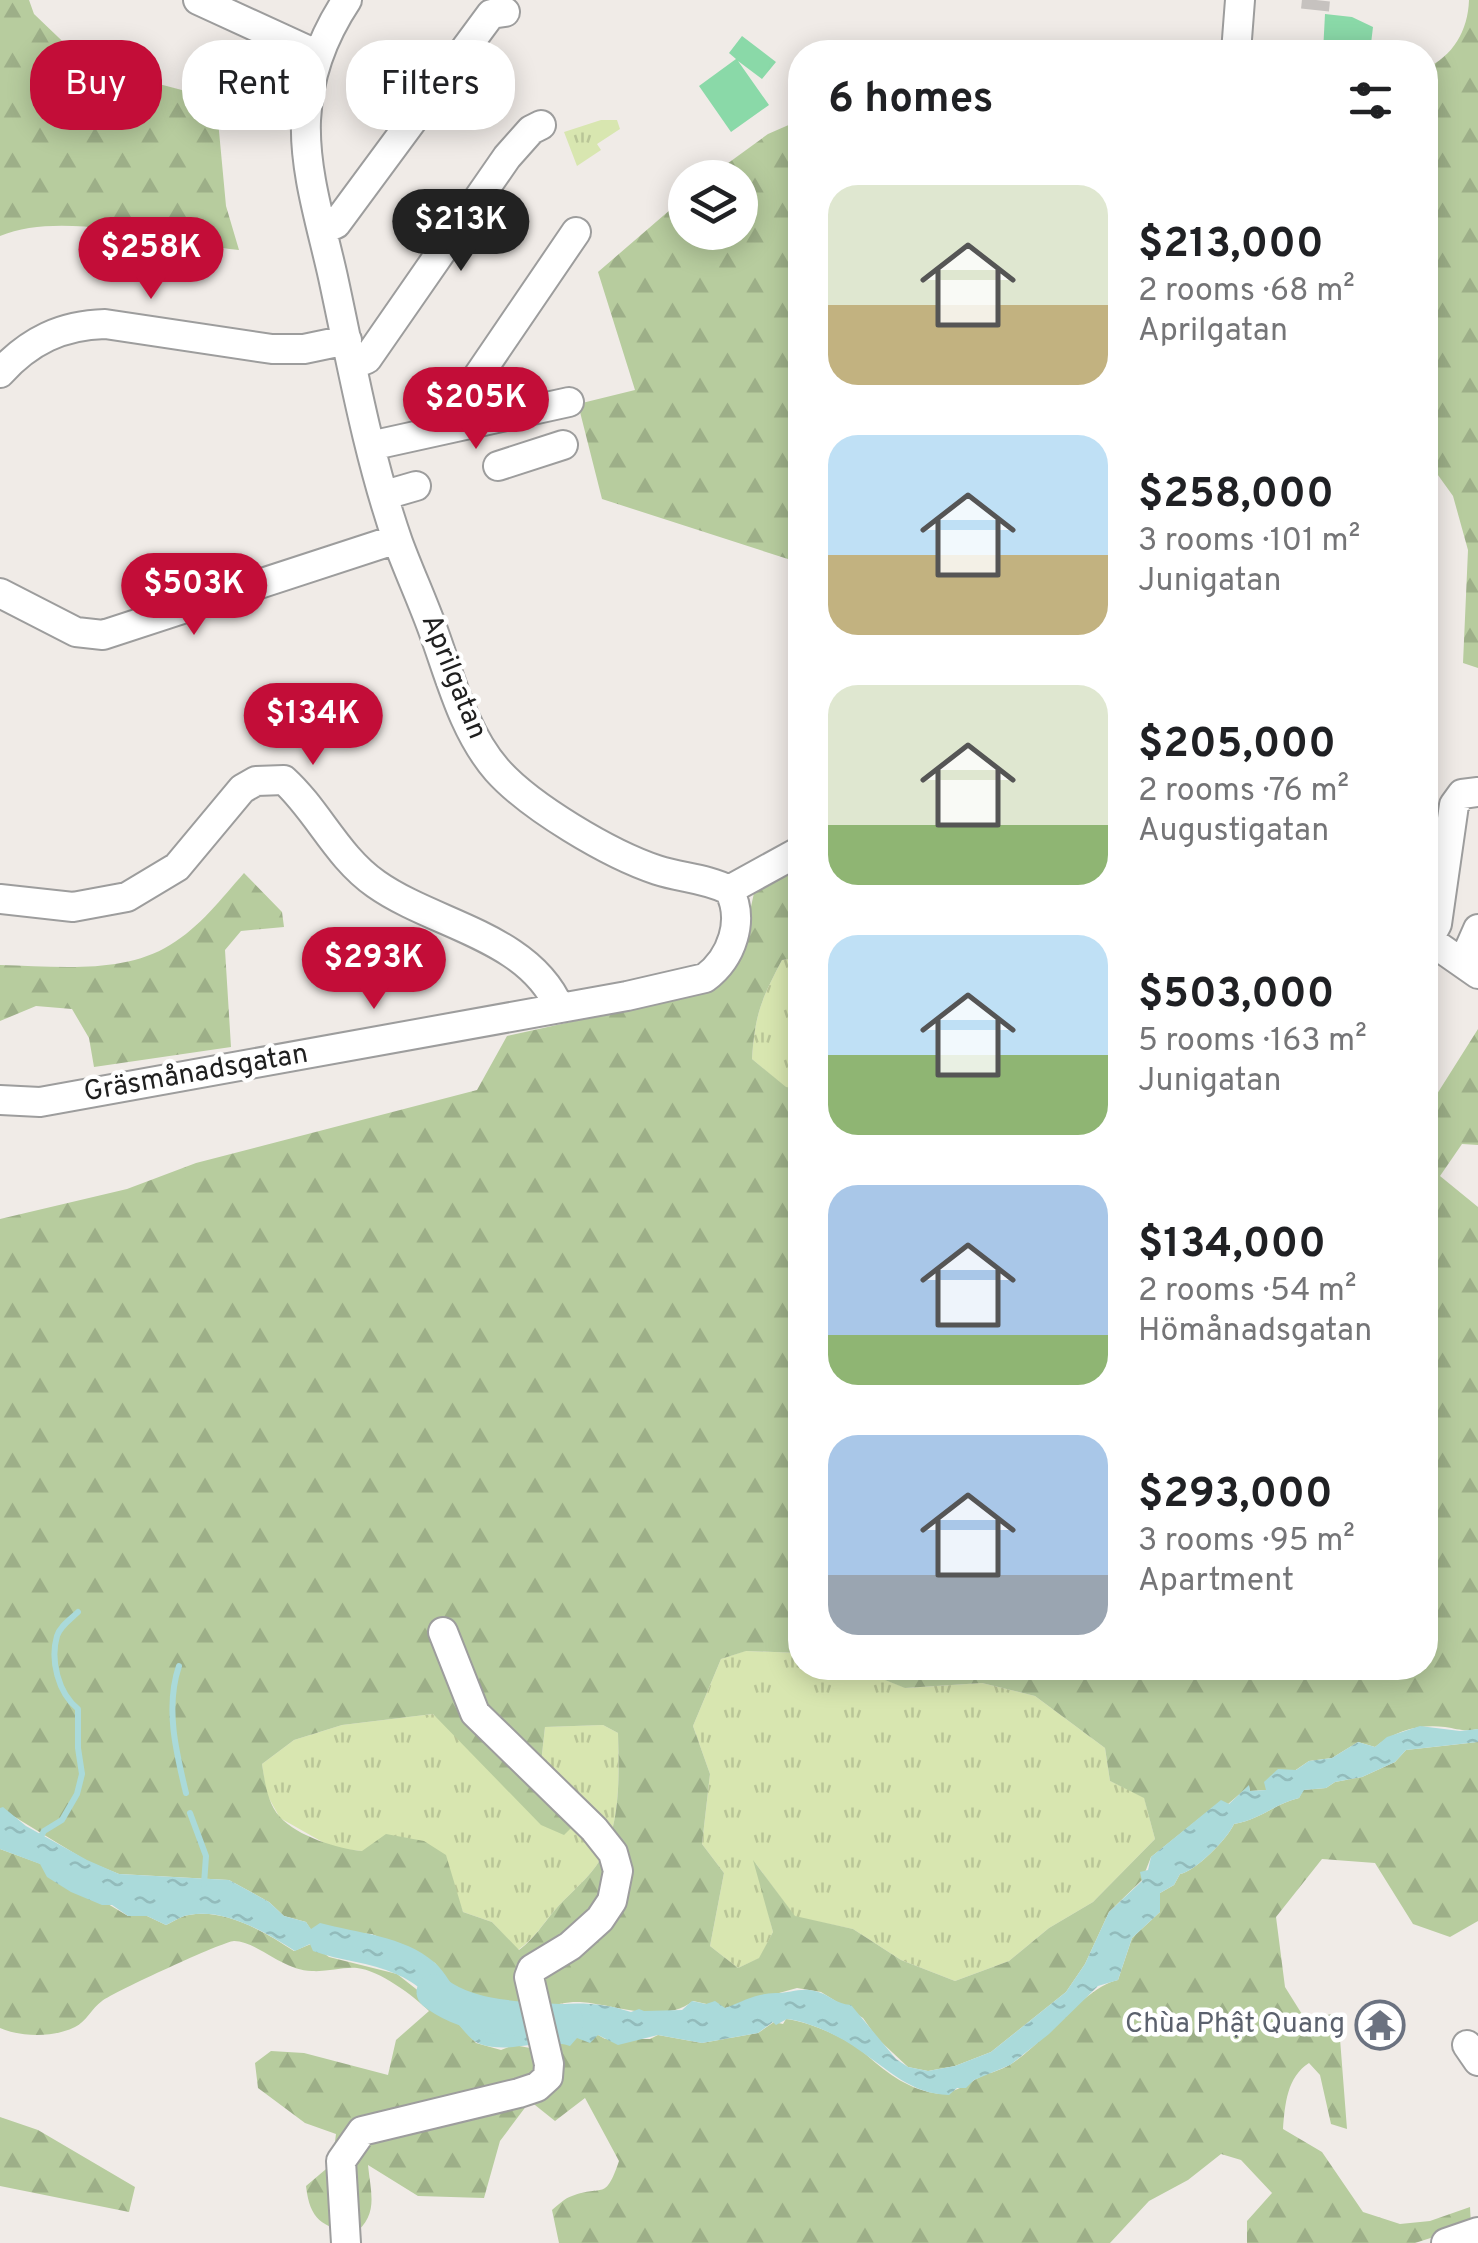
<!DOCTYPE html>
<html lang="en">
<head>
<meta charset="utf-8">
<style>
	:root { --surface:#fff; --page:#f6f6f6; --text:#202124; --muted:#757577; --accent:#c30d38 }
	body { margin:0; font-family:Overpass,sans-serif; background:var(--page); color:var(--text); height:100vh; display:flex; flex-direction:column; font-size:38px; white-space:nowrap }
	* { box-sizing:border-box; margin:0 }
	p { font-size:32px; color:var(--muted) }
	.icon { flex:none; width:55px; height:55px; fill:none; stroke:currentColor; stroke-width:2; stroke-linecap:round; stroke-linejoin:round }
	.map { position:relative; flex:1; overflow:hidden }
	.details { position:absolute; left:788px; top:40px; width:650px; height:1640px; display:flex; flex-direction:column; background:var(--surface); border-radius:40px; box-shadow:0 5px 25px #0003 }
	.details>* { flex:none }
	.top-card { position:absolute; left:30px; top:40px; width:608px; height:90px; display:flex; gap:20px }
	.controls { position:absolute; left:668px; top:160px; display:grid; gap:20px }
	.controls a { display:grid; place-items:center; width:90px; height:90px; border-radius:50%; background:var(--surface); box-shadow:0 5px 25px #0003; font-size:50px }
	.price { position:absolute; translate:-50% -85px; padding:0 22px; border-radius:35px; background:var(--accent); color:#fff; font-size:32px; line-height:65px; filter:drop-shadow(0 2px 5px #0008) }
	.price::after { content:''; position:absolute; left:50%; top:60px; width:30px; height:22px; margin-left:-15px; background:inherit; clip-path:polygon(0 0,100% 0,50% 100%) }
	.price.current { background:#222; color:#fff }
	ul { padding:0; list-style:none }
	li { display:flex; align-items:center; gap:30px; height:250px; padding:0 40px }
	li span { display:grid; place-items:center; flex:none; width:280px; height:200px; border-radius:30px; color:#555 }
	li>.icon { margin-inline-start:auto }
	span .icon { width:120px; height:120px; fill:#fffc; stroke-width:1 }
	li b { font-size:42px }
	h2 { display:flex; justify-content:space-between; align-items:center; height:120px; padding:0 40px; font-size:42px }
	.chip { padding:0 35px; border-radius:40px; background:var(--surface); box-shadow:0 5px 25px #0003; font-size:35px; line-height:90px }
	.chip.current { background:var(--accent); color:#fff }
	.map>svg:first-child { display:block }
</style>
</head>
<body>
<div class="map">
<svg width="1478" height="2243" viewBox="0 0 1478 2243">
	<defs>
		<pattern id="grass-tufts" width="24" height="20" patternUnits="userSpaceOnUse" patternTransform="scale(2.5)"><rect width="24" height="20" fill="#d8e6b0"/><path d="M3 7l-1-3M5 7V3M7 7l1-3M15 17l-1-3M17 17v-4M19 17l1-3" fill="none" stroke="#b9c597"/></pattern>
		<pattern id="forest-firs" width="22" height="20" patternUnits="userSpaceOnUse" patternTransform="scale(2.5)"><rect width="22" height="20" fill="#b7cc9e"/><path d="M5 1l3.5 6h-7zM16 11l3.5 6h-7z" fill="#9daf88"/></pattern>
		<pattern id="water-ripples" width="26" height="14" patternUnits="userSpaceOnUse" patternTransform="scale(2.5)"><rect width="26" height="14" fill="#aadada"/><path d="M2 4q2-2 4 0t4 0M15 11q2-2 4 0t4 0" fill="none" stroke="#92bbbb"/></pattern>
	</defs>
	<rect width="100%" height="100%" fill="#f0ebe7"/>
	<path fill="url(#grass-tufts)" d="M601 120H617L620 129 597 144 601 150 577 166 564 132Z
		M800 958V979H791L800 1089 786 1088 752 1059C755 1014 761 1000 782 960Z
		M745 1651 800 1653V1668H855L906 1688 982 1683 1035 1696 1105 1748 1110 1781 1144 1797 1155 1839 1093 1902 1049 1928 1009 1961 955 1981 901 1960 853 1929 795 1917 756 1864 773 1932 760 1958 738 1968 710 1946 724 1873 702 1844 710 1774 693 1726 721 1659Z
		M433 1714 455 1734 541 1763 545 1727 603 1725 618 1733C619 1776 622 1835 593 1870 582 1884 567 1896 555 1910 541 1926 536 1937 518 1950L492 1922 463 1912 456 1894 362 1851 333 1848 280 1818 266 1793 262 1764 294 1740 342 1725Z"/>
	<path fill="url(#forest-firs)" fill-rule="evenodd" d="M0 0H29L34 14 81 59 140 79 216 99 226 206 239 250C171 243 65 209 0 236Z
		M1469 0H1478V668L1463 663 1468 550 1453 496 1425 457V69C1453 56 1468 31 1469 0Z
		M800 120V549L791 560 602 499 578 404 635 390 598 272 685 197V232H740V178L709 177 768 134Z
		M800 868V958L782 960C761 1000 755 1014 752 1059L786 1087 800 1089V1653L746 1651 721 1659 693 1726 710 1774 702 1844 724 1873 710 1946 738 1968 759 1958 773 1932 753 1860 795 1916 853 1929 901 1960 955 1981 1009 1961 1049 1928 1093 1902 1155 1839 1144 1798 1110 1781 1105 1748 1035 1696 982 1683 905 1688 855 1668H1425V1113L1478 1029V1145L1462 1144 1440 1176 1478 1207V1729C1465 1732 1458 1729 1445 1727 1420 1724 1396 1730 1375 1747L1358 1742 1332 1758 1309 1761 1266 1790 1250 1791 1249 1786 1228 1804 1221 1801 1151 1857 1142 1880 1109 1912 1085 1964 1066 1992 991 2052 955 2066 928 2071 908 2067 877 2038 863 2018 821 1992 797 1988 725 2008 693 2001C662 2025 614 2004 580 2002 559 2001 530 2011 514 2024 493 2022 481 2018 469 2001L463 2000 435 1963 372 1934 311 1930 306 1922 284 1916 269 1902 229 1880 119 1874 87 1861 0 1808V1219L127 1189 196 1163 477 1090 507 1036 702 993C738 971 747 927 755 888L773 877ZM433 1714 541 1825 564 1835 576 1823 541 1763 545 1727 603 1725 618 1733C619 1776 622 1835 593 1870 582 1884 567 1896 555 1910 542 1925 535 1938 519 1950L492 1922 463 1912 446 1855 424 1841 386 1834 362 1851C338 1849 297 1836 280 1817 267 1803 265 1782 262 1764L294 1740 342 1725Z
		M244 873 282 912 284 927 241 931 225 950 231 1047 94 1067 89 1038 72 1009 36 1006 0 1021V965C54 966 122 975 170 945 200 927 221 899 244 873Z
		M1478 1742V1921L1450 1937 1413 1924 1375 1863 1322 1859 1276 1917 1285 1987 1305 2019 1338 2013 1347 2129 1331 2124 1320 2075 1309 2063C1287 2077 1285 2104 1283 2129L1322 2152 1363 2212 1400 2224 1430 2221 1470 2207 1471 2225 1415 2243H1247V2221L1272 2193 1241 2160 1221 2154 1188 2180 1149 2201 1110 2243H559L552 2210C558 2205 565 2198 572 2196 604 2184 605 2202 619 2161L585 2098 555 2121 530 2101 500 2141 484 2198 418 2196 368 2165C371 2195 379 2215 353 2235 322 2225 310 2221 306 2186L332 2164 336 2134 305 2123 258 2088 255 2063 271 2051 304 2053 388 2075 396 2040 429 2011C414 1996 379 1970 357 1968 342 1967 327 1972 312 1971 281 1970 257 1941 234 1941 224 1941 114 1992 102 2001 92 2008 86 2022 75 2027 53 2038 21 2037 0 2028V1849L41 1864 128 1916H147L166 1925C173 1922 181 1916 189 1915 225 1908 265 1932 294 1951L311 1944 329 1957 397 1974 453 2018 476 2043 501 2050 514 2045 530 2048 553 2040 598 2035 605 2039H650L658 2035 702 2043 758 2033 774 2022 783 2024 786 2019C810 2022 844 2037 863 2052 885 2071 905 2088 934 2093 948 2096 965 2086 976 2079 987 2073 1000 2071 1011 2064 1043 2044 1086 1986 1118 1980L1132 1938 1160 1912V1893L1174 1885 1180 1874C1195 1872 1228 1838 1234 1824 1262 1819 1272 1805 1299 1798L1303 1790 1326 1788 1335 1782 1362 1777 1395 1762 1406 1750Z
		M0 2117 38 2130 135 2187 129 2212 0 2186Z"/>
	<path fill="#8ad9a8" d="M1325 14 1352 17 1373 27 1370 52H1323Z
		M742 36 776 62 762 79 738 61 769 105 731 132 699 86 736 59 729 53Z
		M791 979H800V1069H798Z"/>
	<path fill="url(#water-ripples)" d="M1420 1726 1460 1731 1478 1729V1742L1406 1750 1395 1762 1362 1777 1335 1782 1326 1788 1304 1790 1299 1798C1272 1805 1262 1819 1234 1824 1228 1838 1195 1872 1180 1874L1174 1885 1160 1893V1912L1132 1938 1118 1980 1098 1986 1049 2034 1010 2065 974 2080 966 2088H957L949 2095C911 2094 889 2070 859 2050 840 2036 810 2022 787 2019L776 2025 773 2022 758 2033 702 2043 658 2035 618 2045 598 2035 590 2043 577 2038 570 2046C540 2036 512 2055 480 2044 469 2040 461 2026 452 2017 437 2002 416 1982 396 1974 370 1962 340 1961 313 1951L310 1944 295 1951C265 1932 225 1908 189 1915 181 1916 173 1922 166 1925L147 1916H128L112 1905H102L71 1892 47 1877 40 1864 0 1849V1808L3 1807 26 1826 87 1860 119 1874 229 1880 269 1902 284 1916 306 1922 311 1929 320 1923C357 1933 404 1936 434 1962 445 1971 453 1989 463 2000H469C478 2014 498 2030 516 2022 526 2018 533 2008 544 2006 572 2002 601 2002 631 2012L639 2009 644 2011 682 2010 692 2001 706 2004 715 2001 725 2008C747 2000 753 1994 776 1993 791 1993 800 1987 815 1991 829 1994 835 2004 851 2005L896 2059 908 2067 928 2071 955 2066 991 2052 1066 1992 1085 1964 1109 1912 1142 1881 1140 1872 1148 1870 1151 1857 1221 1800 1229 1804 1249 1785 1250 1791 1266 1790 1264 1782 1278 1769 1296 1770 1309 1761 1332 1758 1358 1742 1375 1747 1387 1737Z"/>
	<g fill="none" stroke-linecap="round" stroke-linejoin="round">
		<path stroke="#aadada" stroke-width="6" d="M179 1666C165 1707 176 1752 186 1793
			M190 1813 206 1856 204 1884
			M40 1838 44 1831 62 1820 77 1794 82 1774 78 1748V1709C58 1693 50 1660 57 1636 60 1626 71 1619 78 1612"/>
		<path stroke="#aadada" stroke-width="35" d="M434 1992C469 2020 523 2019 566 2022"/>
		<path stroke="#c6c2bf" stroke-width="28" stroke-dasharray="28 14" stroke-linecap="butt" d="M1315 10 1316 0"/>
		<g stroke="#9d9d9d" stroke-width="32">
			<path id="minor" d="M198 0 318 55
				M347 0C323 36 308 77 306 120 304 172 322 227 333 277 352 365 368 456 398 542 409 572 423 602 434 633 451 680 464 732 497 770 530 807 609 854 657 870 681 878 706 878 729 890
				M1236 52 1240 0
				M322 228 336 224 491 14 505 12
				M352 365 367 359 507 157 531 130 541 125
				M0 373C29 341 62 325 105 324L272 349H304L347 340
				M448 428 446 423 576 232
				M370 446 569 402
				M498 466 563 445
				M385 495 416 486
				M0 593 76 632 103 635 397 539
				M729 890 800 851
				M0 899 73 907 127 897 177 867 242 789 256 781 284 780C318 811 337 857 376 884 434 925 528 936 559 1007
				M1425 937 1478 974
				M1429 939 1437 924 1454 805 1462 794 1478 792
				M1463 963 1478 929
				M0 1100 40 1102 627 996 705 978C732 958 745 920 729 890
				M1467 2045 1478 2061
				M346 2243 341 2161 362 2131 519 2093 537 2087 548 2077 549 2064 529 1977 532 1969 570 1946 600 1919 612 1901 618 1871 613 1853 594 1829 475 1713 443 1632
				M1446 2243 1478 2232"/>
		</g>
		<use href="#minor" stroke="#fff" stroke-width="28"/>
	</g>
	<defs>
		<g id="temple-ring" transform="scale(2.5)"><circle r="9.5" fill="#fff" stroke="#6b7280" stroke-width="1.5"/><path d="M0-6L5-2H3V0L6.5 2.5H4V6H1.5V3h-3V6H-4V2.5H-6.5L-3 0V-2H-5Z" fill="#6b7280"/></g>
	</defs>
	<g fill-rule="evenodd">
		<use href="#temple-ring" x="1380" y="2025"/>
	</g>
	<g text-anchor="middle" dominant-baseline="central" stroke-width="9" stroke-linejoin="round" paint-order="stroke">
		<g font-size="28" fill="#202020" stroke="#fff">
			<text transform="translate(453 677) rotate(68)">Aprilgatan</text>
			<text transform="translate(196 1074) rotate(-10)">Gräsmånadsgatan</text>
		</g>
		<g font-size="28" fill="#5b616d" stroke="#fff" text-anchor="end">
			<text x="1345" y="2025">Chùa Phật Quang</text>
		</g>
	</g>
</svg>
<div class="controls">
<a><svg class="icon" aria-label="layers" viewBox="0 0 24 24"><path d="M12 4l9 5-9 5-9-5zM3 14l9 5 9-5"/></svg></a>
</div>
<b class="price current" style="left:461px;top:274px">$213K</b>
<b class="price" style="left:151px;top:302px">$258K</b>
<b class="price" style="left:476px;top:452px">$205K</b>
<b class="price" style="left:194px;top:638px">$503K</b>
<b class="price" style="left:313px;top:768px">$134K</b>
<b class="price" style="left:374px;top:1012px">$293K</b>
<div class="top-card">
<a class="chip current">Buy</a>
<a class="chip">Rent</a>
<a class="chip">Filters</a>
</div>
<section class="details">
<h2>6 homes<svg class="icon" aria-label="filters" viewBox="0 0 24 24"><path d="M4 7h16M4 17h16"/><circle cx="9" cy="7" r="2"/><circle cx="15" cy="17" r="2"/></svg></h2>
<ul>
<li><span style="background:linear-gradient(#dfe7d0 60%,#c2b280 0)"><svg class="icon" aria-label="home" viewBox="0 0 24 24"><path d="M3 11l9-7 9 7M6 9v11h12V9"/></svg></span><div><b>$213,000</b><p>2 rooms · 68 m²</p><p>Aprilgatan</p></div></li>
<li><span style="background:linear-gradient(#bfe0f5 60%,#c2b280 0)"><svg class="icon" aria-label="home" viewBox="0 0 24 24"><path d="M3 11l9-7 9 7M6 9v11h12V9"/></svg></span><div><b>$258,000</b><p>3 rooms · 101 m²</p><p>Junigatan</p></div></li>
<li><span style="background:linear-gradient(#dfe7d0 70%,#8fb573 0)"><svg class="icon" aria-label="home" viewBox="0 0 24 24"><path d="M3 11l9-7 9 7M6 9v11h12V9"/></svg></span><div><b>$205,000</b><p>2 rooms · 76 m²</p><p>Augustigatan</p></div></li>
<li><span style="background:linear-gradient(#bfe0f5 60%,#8fb573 0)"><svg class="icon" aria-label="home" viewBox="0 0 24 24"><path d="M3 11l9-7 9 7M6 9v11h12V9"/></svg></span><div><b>$503,000</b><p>5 rooms · 163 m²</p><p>Junigatan</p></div></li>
<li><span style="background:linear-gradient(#a9c7e8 75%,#8fb573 0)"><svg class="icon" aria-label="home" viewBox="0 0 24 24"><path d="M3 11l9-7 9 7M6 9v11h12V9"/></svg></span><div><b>$134,000</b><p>2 rooms · 54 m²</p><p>Hömånadsgatan</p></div></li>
<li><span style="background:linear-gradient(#a9c7e8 70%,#9aa5b1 0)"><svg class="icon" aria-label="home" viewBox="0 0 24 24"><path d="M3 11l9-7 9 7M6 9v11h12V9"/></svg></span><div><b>$293,000</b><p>3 rooms · 95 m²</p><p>Apartment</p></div></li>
</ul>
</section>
</div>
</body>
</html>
